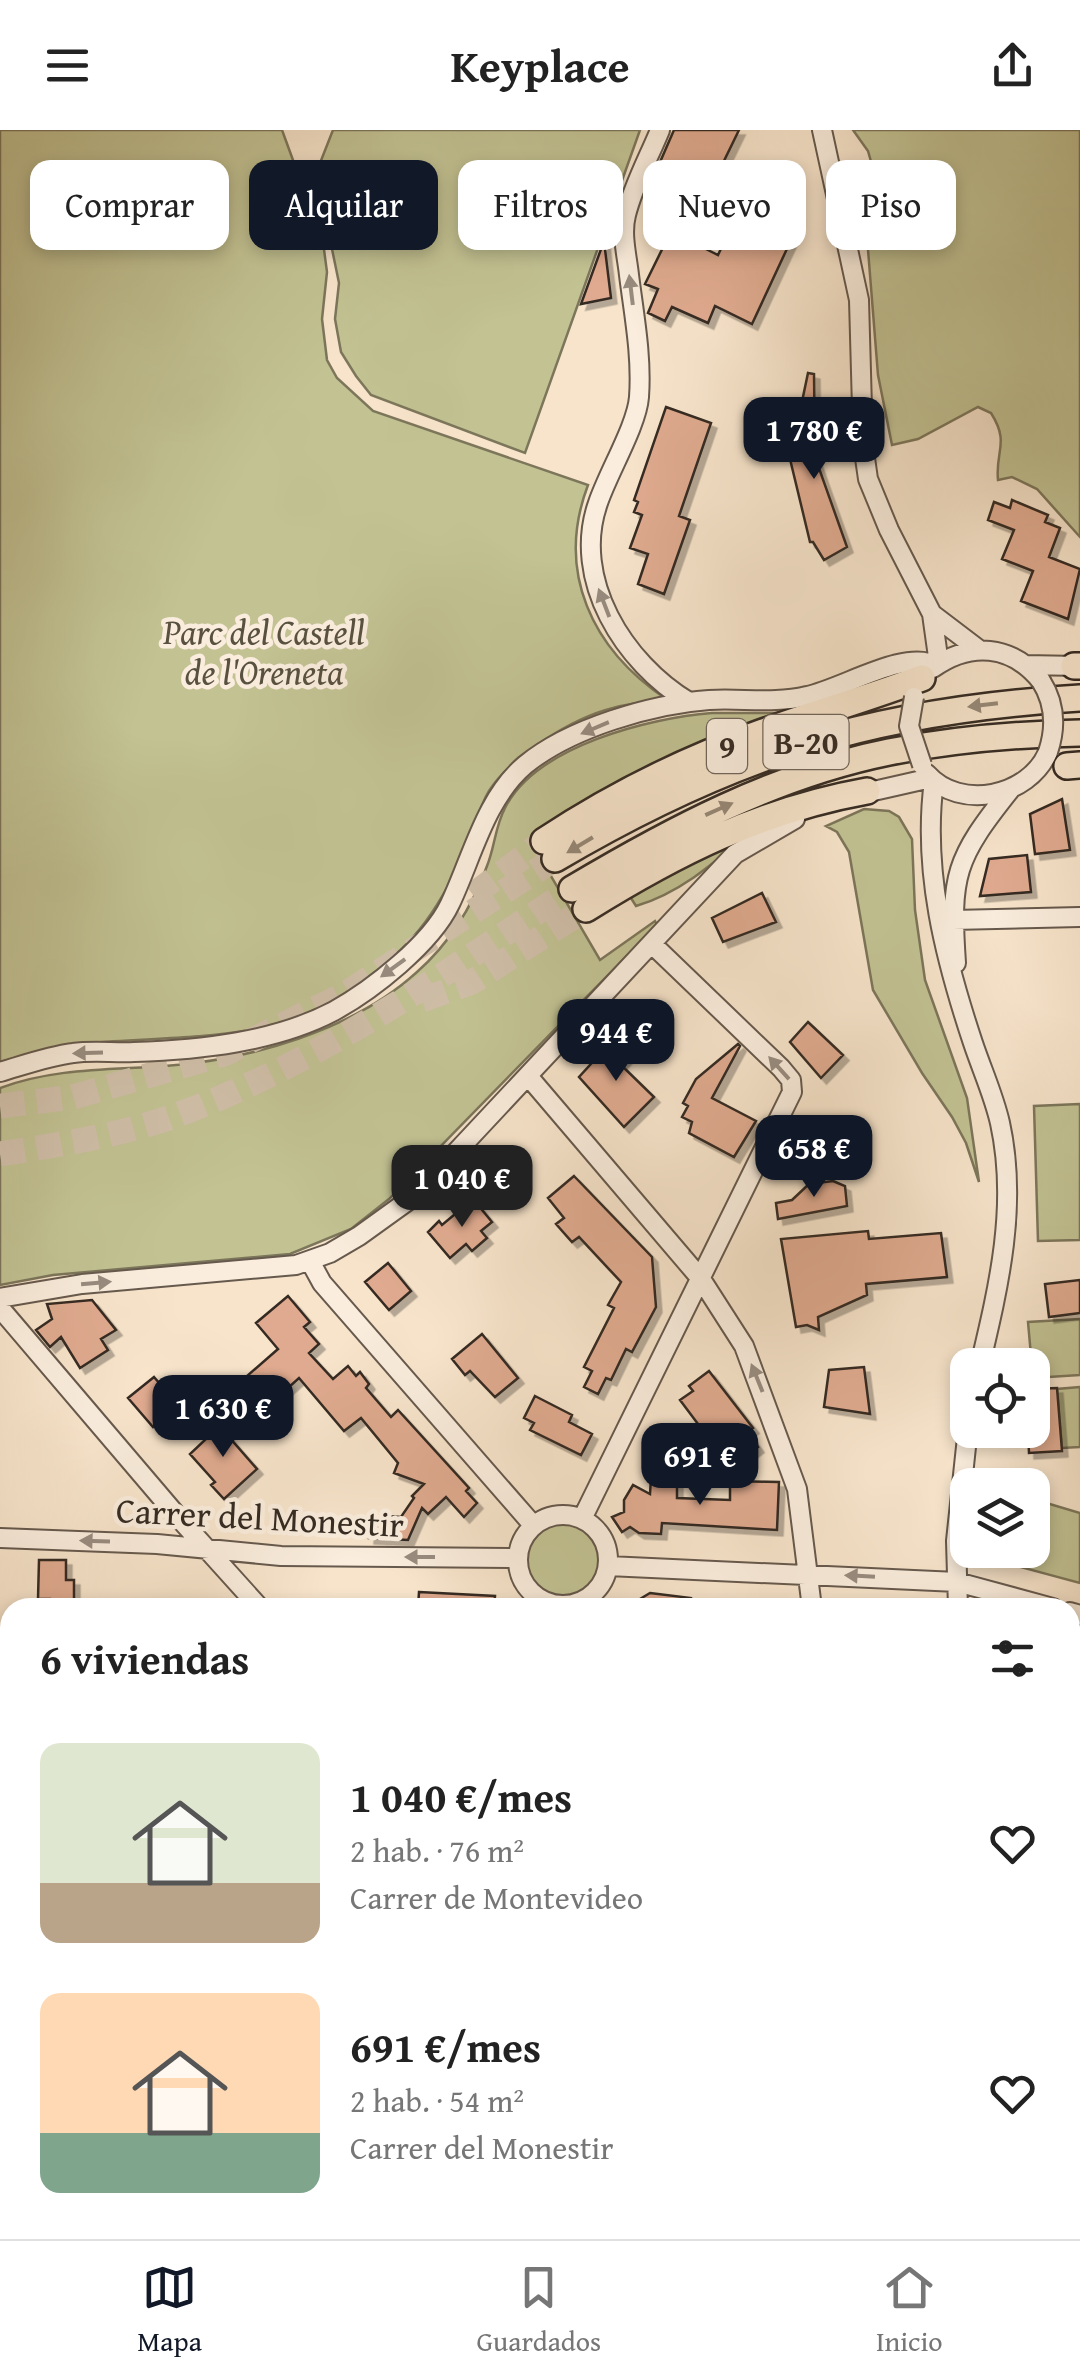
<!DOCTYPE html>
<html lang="es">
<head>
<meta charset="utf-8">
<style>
	:root { --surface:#fff; --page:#f6f6f6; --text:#222; --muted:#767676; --line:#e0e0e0; --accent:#111827 }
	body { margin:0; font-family:"Gentium Book Plus",serif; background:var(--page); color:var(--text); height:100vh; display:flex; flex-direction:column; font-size:38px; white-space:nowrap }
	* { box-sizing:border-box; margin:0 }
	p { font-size:32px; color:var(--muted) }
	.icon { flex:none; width:55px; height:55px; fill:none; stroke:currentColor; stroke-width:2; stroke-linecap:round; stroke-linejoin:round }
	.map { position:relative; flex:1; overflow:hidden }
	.side { position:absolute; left:0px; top:1468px; width:1080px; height:642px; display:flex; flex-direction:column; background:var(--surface); border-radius:30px 30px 0 0; box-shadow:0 5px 15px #0003 }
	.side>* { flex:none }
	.top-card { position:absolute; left:30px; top:30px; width:1020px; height:90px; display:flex; gap:20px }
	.buttons { position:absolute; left:950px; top:1218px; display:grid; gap:20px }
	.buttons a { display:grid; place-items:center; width:100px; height:100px; border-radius:20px; background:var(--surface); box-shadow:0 5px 15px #0003; font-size:50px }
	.price { position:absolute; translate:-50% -85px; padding:0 22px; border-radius:20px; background:var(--accent); color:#fff; font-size:32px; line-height:65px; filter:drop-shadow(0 2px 5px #0008) }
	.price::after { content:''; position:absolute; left:50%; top:60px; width:30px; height:22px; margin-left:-15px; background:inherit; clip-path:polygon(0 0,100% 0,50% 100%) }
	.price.on { background:#222; color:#fff }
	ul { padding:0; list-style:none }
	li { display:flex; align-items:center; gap:30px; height:250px; padding:0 40px }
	li span { display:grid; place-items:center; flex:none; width:280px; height:200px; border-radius:20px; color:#555 }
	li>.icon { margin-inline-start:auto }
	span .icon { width:120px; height:120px; fill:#fffc; stroke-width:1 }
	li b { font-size:42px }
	h2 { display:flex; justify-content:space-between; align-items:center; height:120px; padding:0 40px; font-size:42px }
	.tag { padding:0 35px; border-radius:20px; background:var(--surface); box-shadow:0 5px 15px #0003; font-size:35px; line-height:90px }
	.tag.on { background:var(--accent); color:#fff }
	header { display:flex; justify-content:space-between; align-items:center; height:130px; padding:0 40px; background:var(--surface); font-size:45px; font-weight:800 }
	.tabs { display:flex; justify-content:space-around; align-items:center; height:140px; border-top:2px solid var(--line); background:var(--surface); font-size:28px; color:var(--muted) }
	.tabs a { display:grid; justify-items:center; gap:5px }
	.tabs .on { color:var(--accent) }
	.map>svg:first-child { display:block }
</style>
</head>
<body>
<header><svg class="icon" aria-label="menu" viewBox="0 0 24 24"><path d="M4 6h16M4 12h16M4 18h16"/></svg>Keyplace<svg class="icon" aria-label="share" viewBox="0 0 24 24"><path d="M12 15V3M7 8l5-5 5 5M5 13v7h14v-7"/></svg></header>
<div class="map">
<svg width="1080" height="2109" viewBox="0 0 1080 2109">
	<defs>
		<filter id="shadow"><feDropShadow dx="5.5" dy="5.5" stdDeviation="0" flood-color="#0004"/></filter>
	</defs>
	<rect width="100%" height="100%" fill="#f7e4cb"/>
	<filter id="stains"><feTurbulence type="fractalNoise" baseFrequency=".002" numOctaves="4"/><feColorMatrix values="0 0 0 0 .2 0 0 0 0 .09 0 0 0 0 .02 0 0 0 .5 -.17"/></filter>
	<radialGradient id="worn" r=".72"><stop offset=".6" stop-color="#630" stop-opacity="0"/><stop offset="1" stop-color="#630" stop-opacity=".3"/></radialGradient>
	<path fill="#c2c293" stroke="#7c765b" stroke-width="2.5" d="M0 0H282L323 112 327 142 322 189 327 230 337 248 373 281 588 355C555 442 592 519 666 569 648 572 630 573 613 578 573 588 511 626 489 661 478 679 475 700 467 718 436 786 410 821 347 862 269 914 178 905 89 913 59 916 30 924 0 932Z
		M333 0H640L525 323 371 265 356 246 341 222 335 189 339 153 332 119 311 56Z
		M853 0H1080V407L1037 359 1012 347 998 350C995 321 1010 313 991 283L978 277 918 309 892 315 878 245 867 107 876 49 868 21Z
		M712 583H797L606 668 531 712 600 830 655 791 657 795 389 1069 351 1099 290 1124 53 1145 0 1155V958C54 938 108 940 165 936 249 930 354 900 417 842 451 812 472 777 487 736 495 716 495 697 505 678 536 616 649 588 712 583Z
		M864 679 889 681 899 687 912 709 915 780 925 850 967 968 979 1052 966 1013 952 987 922 943 873 860 849 722 837 702 826 696Z
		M748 704C714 733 680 763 636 776L629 765Z
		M1080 974V1110L1038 1111 1034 976Z
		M1080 1189V1245L1033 1248 1028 1192Z
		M1080 1257V1317L1062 1318 1057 1259Z
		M1033 1369 1080 1383V1453L1002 1432 1005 1420H1032Z
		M526 1431a37 37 0 1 1 74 0a37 37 0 1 1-74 0Z"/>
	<path fill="#dfaa8f" stroke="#352b23" stroke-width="2.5" filter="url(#shadow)" d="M674 0H739L686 109 718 125 758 40 775 47 755 90 792 108 752 194 715 176 708 193 672 177 665 191 648 183 658 159 645 154 680 83 664 75 666 71 647 62Z
		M604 111 611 168 581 174Z
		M808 243 814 244 815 327 847 417 824 430 813 412H810L790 329Z
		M666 277 711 293 679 386 690 390 664 464 638 454 648 424 630 418 642 385 634 382 638 372 634 370Z
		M1012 370 1048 385 1045 392 1060 398 1049 427 1080 439 1068 489 1021 471 1033 441 1002 429 1014 400 988 390 994 372 1010 378Z
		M1062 669 1070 720 1035 724 1030 684Z
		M1027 725 1031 762 980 766 989 729Z
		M762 763 776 792 723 812 712 788Z
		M808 892 843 925 821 948 790 912Z
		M609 908 627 927 620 934 654 967 624 997 579 947 601 923 598 919Z
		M738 914 740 916 712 968 756 991 734 1027 689 1003 692 992 682 987 688 976 683 973 696 949Z
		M574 1046 652 1127 656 1177 632 1222 626 1219 611 1250 606 1248 598 1264 584 1257 592 1241 584 1237 614 1178 608 1175 621 1152 579 1107 572 1112 556 1094 564 1088 548 1068Z
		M833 1051 845 1056 847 1076 778 1089 776 1073 792 1070 809 1054Z
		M473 1069 492 1092 481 1101 487 1108 472 1121 466 1114 450 1128 428 1102 439 1091 442 1095Z
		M868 1101 869 1109 941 1103 947 1147 866 1154 867 1165 818 1187 819 1200 807 1195 796 1197 781 1109Z
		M388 1133 411 1161 389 1180 365 1152Z
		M1080 1150V1183L1049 1187 1045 1154Z
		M288 1166 310 1192 304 1197 319 1214 309 1223 333 1249 348 1236 356 1246 360 1242 369 1254 366 1258 391 1287 398 1280 469 1358 466 1361 477 1373 464 1387 446 1367 428 1384 422 1378 408 1410 369 1408 370 1391 380 1392 385 1386 401 1387 414 1368 412 1366 424 1354 394 1343 398 1333 361 1288 344 1301 299 1248 288 1258 282 1251 257 1272 254 1269 238 1284 223 1267 278 1219 256 1193Z
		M92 1170 116 1200 101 1209 108 1220 80 1238 61 1207 50 1217 36 1200 52 1189 47 1174Z
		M482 1204 518 1248 495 1267 470 1241 465 1245 452 1229Z
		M864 1237 870 1284 824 1277 829 1240Z
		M709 1241 753 1298 747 1302 758 1317 736 1334 712 1302 707 1306 680 1270 693 1261 689 1256Z
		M154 1247 178 1275 153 1297 128 1268Z
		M1057 1258 1062 1321 1029 1323 1028 1300H1032V1259Z
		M535 1266 572 1285 569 1292 592 1304 581 1325 530 1300 534 1293 524 1288Z
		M215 1291 257 1339 224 1369 211 1355 215 1352 190 1324 205 1310 200 1304Z
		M651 1348 677 1349V1368L730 1370V1351L779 1352 777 1400 662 1393 661 1404 639 1403 630 1397 622 1402 612 1387 624 1382V1370L633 1355 650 1364Z
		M39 1430H66V1450H74V1478H50V1469H38Z
		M419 1462 495 1466 494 1478H418Z
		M650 1463 691 1468V1478H625Z"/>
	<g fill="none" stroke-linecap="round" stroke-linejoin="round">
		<path stroke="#d0bfa9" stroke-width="25" stroke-dasharray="25 12" stroke-linecap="butt" d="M473 765 544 711
			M422 870 472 852 586 779
			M0 976 73 967 224 924 345 864 555 729
			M0 1024C63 1014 125 1005 185 982 325 929 448 841 572 759"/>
		<g stroke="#66594d" stroke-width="22">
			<path id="minor" d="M660 0C649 27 633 56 626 85 621 104 627 126 629 145 634 185 642 226 639 267 637 295 608 343 598 373 571 449 624 533 689 572
				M822 0 859 170 863 314 868 349 889 400 932 484 939 534
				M932 484 978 519
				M1025 535 1080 536
				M933 538C970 512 1011 514 1041 551
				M927 644C960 681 1029 667 1048 622
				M934 651C922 740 945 829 973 913 982 940 994 966 1000 993 1018 1075 999 1155 980 1235
				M856 665 931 648
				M953 790 1080 787
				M956 833C950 745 955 729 1010 660
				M0 942C24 935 49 926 73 923 93 920 114 923 134 922 200 920 275 912 334 881 372 860 431 814 450 774 472 728 485 669 525 635 570 598 652 574 709 570 742 568 774 574 807 566 842 559 906 518 936 536
				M528 946 701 1149 744 1216 797 1359 812 1478
				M310 1131 322 1153 533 1395
				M0 1168 82 1154 296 1135 330 1123 359 1106 416 1065 735 724 795 689
				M0 1178 178 1387 260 1478
				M518 1430a45 45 0 1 1 90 0a45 45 0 1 1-90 0Z
				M582 1389 792 962 791 950 781 938 652 814
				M0 1408 157 1414 281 1426 517 1428
				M608 1436 957 1452 1053 1478
				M958 1478 956 1411 968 1298
				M1070 1482 1080 1485
				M0 1622H10
				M0 1897 10 1898
				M1070 1899 1080 1901
				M0 2003 10 2031
				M0 2052 10 2078
				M333 2100 337 2109
				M665 2100 681 2109
				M0 2108 10 2109
				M26 2109 40 2104
				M961 2109 964 2100"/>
		</g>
		<g stroke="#352b23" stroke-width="30">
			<path id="highway" d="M1074 536H1080
				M1067 636 1080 635
				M544 711C612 666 686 629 763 602 816 583 869 568 922 548
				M555 729C733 624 874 580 1080 568
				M572 759C671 700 775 645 889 622 951 610 1016 604 1080 603
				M586 779C676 723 761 680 867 661"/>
		</g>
		<use href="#minor" stroke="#faeddd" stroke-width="18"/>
		<use href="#highway" stroke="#f7e4cb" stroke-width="25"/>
		<g stroke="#66594d" stroke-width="22" stroke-linecap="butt">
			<path id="minor-bridge" d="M1041 551C1055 573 1056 598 1048 622
				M914 567 909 596 922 635"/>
		</g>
		<use href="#minor-bridge" stroke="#faeddd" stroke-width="18"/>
	</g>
	<defs><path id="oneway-solid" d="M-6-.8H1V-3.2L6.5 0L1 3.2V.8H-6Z" transform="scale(2.5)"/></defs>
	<g fill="#988c80">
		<use href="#oneway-solid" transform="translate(631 160) rotate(-97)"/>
		<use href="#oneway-solid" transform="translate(604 473) rotate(-111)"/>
		<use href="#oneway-solid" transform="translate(595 598) rotate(157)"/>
		<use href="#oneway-solid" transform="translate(393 838) rotate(144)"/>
		<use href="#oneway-solid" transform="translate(88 923) rotate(178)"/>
		<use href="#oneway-solid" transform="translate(779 938) rotate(-132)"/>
		<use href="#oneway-solid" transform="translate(96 1153) rotate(-5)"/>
		<use href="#oneway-solid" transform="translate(757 1248) rotate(-112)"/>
		<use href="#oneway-solid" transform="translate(95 1411) rotate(-178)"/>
		<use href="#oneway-solid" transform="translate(420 1427) rotate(-180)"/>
		<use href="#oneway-solid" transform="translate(860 1446) rotate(-177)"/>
	</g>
	<g fill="#968877">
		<use href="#oneway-solid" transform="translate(983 575) rotate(173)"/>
		<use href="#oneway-solid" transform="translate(719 679) rotate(-24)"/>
		<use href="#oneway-solid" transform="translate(580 715) rotate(149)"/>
	</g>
	<g text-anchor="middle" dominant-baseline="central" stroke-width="9" stroke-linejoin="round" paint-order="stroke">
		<g fill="#faeddd" stroke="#70655b" stroke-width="2.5">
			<rect x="763.5" y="585" width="85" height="54" rx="8"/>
			<rect x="707" y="589" width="40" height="54" rx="8"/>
		</g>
		<g font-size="32" font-weight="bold" fill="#352b23">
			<text x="806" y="612">B-20</text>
			<text x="727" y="616">9</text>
		</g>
		<g font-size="35" font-style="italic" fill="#58513f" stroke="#faeddd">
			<text x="264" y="501">Parc del Castell<tspan x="264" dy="40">de l'Oreneta</tspan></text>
		</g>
		<g font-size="35" fill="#352b23" stroke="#faeddd">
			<text transform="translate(260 1387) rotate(3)">Carrer del Monestir</text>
		</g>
	</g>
	<rect width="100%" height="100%" filter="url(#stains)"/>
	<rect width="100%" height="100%" fill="url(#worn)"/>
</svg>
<div class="buttons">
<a><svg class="icon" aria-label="locate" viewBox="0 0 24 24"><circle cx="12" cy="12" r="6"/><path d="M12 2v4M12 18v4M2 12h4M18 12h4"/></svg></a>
<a><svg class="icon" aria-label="layers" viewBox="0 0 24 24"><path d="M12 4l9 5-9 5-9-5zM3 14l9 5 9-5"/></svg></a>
</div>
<b class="price" style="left:814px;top:352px">1 780 €</b>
<b class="price" style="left:616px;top:954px">944 €</b>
<b class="price" style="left:814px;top:1070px">658 €</b>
<b class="price on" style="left:462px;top:1100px">1 040 €</b>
<b class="price" style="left:223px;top:1330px">1 630 €</b>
<b class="price" style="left:700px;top:1378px">691 €</b>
<div class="top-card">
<a class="tag">Comprar</a>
<a class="tag on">Alquilar</a>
<a class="tag">Filtros</a>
<a class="tag">Nuevo</a>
<a class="tag">Piso</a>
</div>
<section class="side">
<h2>6 viviendas<svg class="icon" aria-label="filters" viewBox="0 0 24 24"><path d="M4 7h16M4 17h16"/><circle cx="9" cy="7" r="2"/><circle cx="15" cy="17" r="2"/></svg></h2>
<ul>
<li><span style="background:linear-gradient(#dfe7d0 70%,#b9a48a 0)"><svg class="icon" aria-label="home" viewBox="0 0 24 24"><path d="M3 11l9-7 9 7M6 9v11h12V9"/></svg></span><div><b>1 040 €/mes</b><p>2 hab. · 76 m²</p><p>Carrer de Montevideo</p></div><svg class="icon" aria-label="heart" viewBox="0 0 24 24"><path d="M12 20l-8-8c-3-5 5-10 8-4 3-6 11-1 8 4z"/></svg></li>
<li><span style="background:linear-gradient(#ffd9b3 70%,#7fa58c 0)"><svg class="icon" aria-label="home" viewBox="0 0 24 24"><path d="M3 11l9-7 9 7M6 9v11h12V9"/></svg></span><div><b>691 €/mes</b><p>2 hab. · 54 m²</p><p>Carrer del Monestir</p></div><svg class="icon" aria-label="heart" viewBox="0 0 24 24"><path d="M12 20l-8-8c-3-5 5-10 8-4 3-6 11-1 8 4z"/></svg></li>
</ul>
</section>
</div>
<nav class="tabs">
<a class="on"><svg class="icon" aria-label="map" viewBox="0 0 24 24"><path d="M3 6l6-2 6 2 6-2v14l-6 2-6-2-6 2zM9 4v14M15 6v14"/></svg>Mapa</a>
<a><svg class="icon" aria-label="saved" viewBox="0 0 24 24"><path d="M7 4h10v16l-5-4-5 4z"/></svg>Guardados</a>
<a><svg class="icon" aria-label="home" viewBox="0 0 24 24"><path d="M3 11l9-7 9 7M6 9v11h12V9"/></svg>Inicio</a>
</nav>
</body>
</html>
